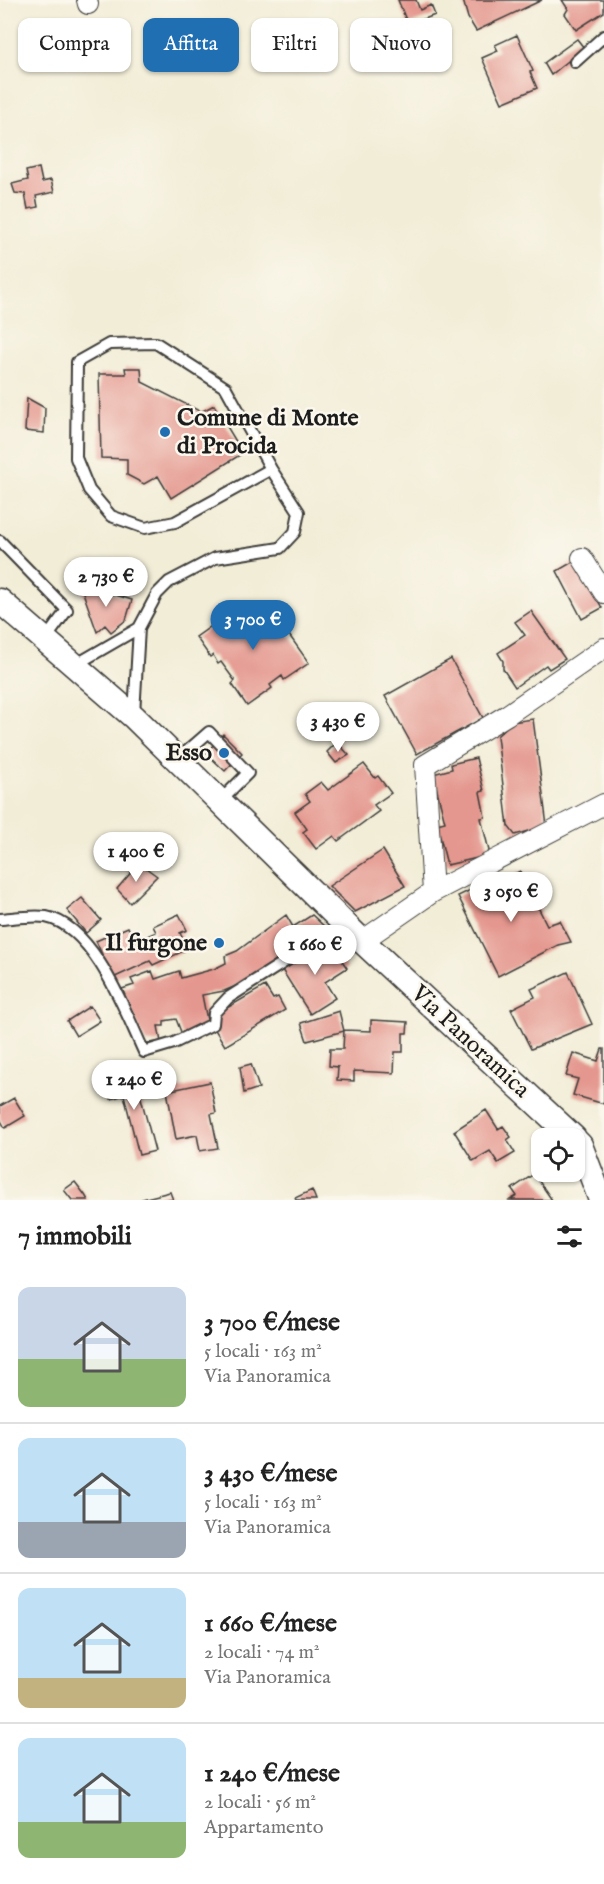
<!DOCTYPE html>
<html lang="it">
<head>
<meta charset="utf-8">
<style>
	:root { --surface:#fff; --page:#f6f6f6; --text:#222; --muted:#767676; --line:#e0e0e0; --accent:#1f6fb2 }
	body { margin:0; font-family:"IM FELL English",serif; background:var(--page); color:var(--text); height:100vh; display:flex; flex-direction:column; font-size:22px; white-space:nowrap }
	* { box-sizing:border-box; margin:0 }
	p { font-size:20px; color:var(--muted) }
	.icon { flex:none; width:33px; height:33px; fill:none; stroke:currentColor; stroke-width:2; stroke-linecap:round; stroke-linejoin:round }
	.map { position:relative; height:1200px; overflow:hidden }
	.side { display:flex; flex-direction:column; background:var(--surface); flex:1 }
	.side>* { flex:none }
	.banner { position:absolute; left:18px; top:18px; width:568px; height:54px; display:flex; gap:12px }
	.controls { position:absolute; left:531px; top:1128px; display:grid; gap:12px }
	.controls a { display:grid; place-items:center; width:54px; height:54px; border-radius:12px; background:var(--surface); box-shadow:0 2px 4px #0004; font-size:30px }
	.price { position:absolute; translate:-50% -51px; padding:0 14px; border-radius:21px; background:#fff; color:#222; font-size:20px; line-height:39px; filter:drop-shadow(0 2px 3px #0008) }
	.price::after { content:''; position:absolute; left:50%; top:36px; width:18px; height:14px; margin-left:-9px; background:inherit; clip-path:polygon(0 0,100% 0,50% 100%) }
	.price.on { background:var(--accent); color:#fff }
	ul { padding:0; list-style:none }
	li { display:flex; align-items:center; gap:18px; height:150px; padding:0 18px }
	li+li { border-top:2px solid var(--line) }
	li span { display:grid; place-items:center; flex:none; width:168px; height:120px; border-radius:12px; color:#555 }
	li>.icon { margin-inline-start:auto }
	span .icon { width:72px; height:72px; fill:#fffc; stroke-width:1 }
	li b { font-size:26px }
	h2 { display:flex; justify-content:space-between; align-items:center; height:72px; padding:0 18px; font-size:26px }
	.pill { padding:0 21px; border-radius:12px; background:var(--surface); box-shadow:0 2px 4px #0004; font-size:21px; line-height:54px }
	.pill.on { background:var(--accent); color:#fff }
	.map>svg:first-child { display:block }
</style>
</head>
<body>
<div class="map">
<svg width="604" height="1200" viewBox="0 0 604 1200">
	<rect width="100%" height="100%" fill="#fbf7ec"/>
	<filter id="ink" filterUnits="userSpaceOnUse"><feTurbulence type="fractalNoise" baseFrequency=".0167" numOctaves="2"/><feDisplacementMap in="SourceGraphic" scale="12" xChannelSelector="R" yChannelSelector="G"/><feConvolveMatrix kernelMatrix="1 2 1 2 8 2 1 2 1" color-interpolation-filters="sRGB"/></filter>
	<filter id="wash" filterUnits="userSpaceOnUse"><feTurbulence type="fractalNoise" baseFrequency=".008" numOctaves="4" result="noise"/><feDisplacementMap in="SourceGraphic" scale="24" xChannelSelector="R" yChannelSelector="G"/><feGaussianBlur stdDeviation="1.35" result="paint"/><feColorMatrix in="noise" values="0 0 0 0 0 0 0 0 0 0 0 0 0 0 0 0 0 1.4 0 .05"/><feComposite in="paint" operator="in"/></filter>
	<g filter="url(#wash)">
		<rect width="100%" height="100%" fill="#f2edd7"/>
		<g id="blocks">
			<path fill="#e4978e" d="M398 0H416L420 10 431 5 435 15 408 25Z
				M463 0H542L476 31 468 18Z
				M562 0H604V12L576 30 565 14 568 9Z
				M517 35 533 71 530 72 537 88 502 103 482 58 498 51 495 45Z
				M577 39 584 48 551 75 544 63Z
				M39 168 42 182 51 180 54 192 36 196 38 207 28 209 25 194 15 193 12 184 28 180 26 171Z
				M125 368H141L142 382 201 412 214 405 243 453 171 498 158 476 144 484 127 475V459L101 458 99 374H126Z
				M27 398 45 408 44 433 25 431Z
				M576 560 602 608 582 619 557 571Z
				M80 584 132 600 126 620 111 632 105 625 97 632Z
				M267 604 309 663 284 680 282 676 270 685 272 688 247 706 232 684 235 681 221 662 218 664 213 655 210 657 196 637 234 610 242 621Z
				M531 611 565 659 549 669 546 665 515 687 503 669V661L498 653 525 635 515 622Z
				M451 659 483 718 417 754 385 696Z
				M533 719 547 826 515 835 508 826 497 736 512 722Z
				M223 734 242 753 225 771 206 753Z
				M337 742 349 755 336 763 327 752Z
				M476 758 484 791 480 792 485 817 481 818 490 855 447 865 437 824 445 822 433 774 452 769 451 764Z
				M364 764 375 778 378 776 391 793 374 805 379 811 338 841 334 836 316 849 303 832 307 829 295 812 310 801 305 794 321 782 328 790Z
				M383 850 405 886 355 912 329 886Z
				M139 863 157 876 130 903 117 889Z
				M520 871 547 925 560 921 571 942 558 945 498 976 458 896 487 882 489 887Z
				M82 898 101 920 86 933 67 910Z
				M179 914 187 930 180 933 188 949 153 965 150 961 113 978 96 941 128 927 135 942 156 932 153 926Z
				M286 915 293 927 312 915 327 929 243 983 224 991 202 995 208 1025 183 1037 176 1019 164 1021V1026H158L161 1042 146 1043 122 989 134 985 131 979 152 971 155 979 179 971 181 978 214 969 226 963 225 956 237 951Z
				M329 941 347 968 325 982 335 998 310 1014 282 970Z
				M568 972 592 1024 531 1049 511 1009 535 997 531 989Z
				M265 986 273 999 278 997 285 1010 225 1046 214 1028 220 1012Z
				M90 1006 100 1021 76 1036 67 1021Z
				M339 1011 344 1031 307 1041 301 1023Z
				M371 1020 408 1022 407 1033H403V1052H395L394 1073 354 1071V1081L337 1080 338 1067 329 1066 330 1049H343L344 1030 371 1031Z
				M602 1049H604V1104L573 1095 578 1079 566 1076 573 1053 598 1061Z
				M251 1064 259 1088 244 1093 240 1067Z
				M135 1075 155 1151 139 1155 124 1095 111 1099 107 1082Z
				M210 1082 216 1113 211 1114 218 1148 200 1151 197 1135 176 1139 167 1091Z
				M14 1098 25 1116 5 1128 0 1119V1106Z
				M486 1110 498 1129 503 1126 511 1137 507 1140 515 1153 498 1163 490 1151 473 1161 454 1131Z
				M534 1174 552 1200H510L517 1196 512 1189Z
				M75 1182 85 1195 88 1200H72L64 1190Z
				M312 1190 316 1200H296L295 1198Z
				M170 1192 173 1200H142V1199Z"/>
		</g>
	</g>
	<g filter="url(#ink)">
		<use href="#blocks" fill-opacity="0" stroke="#3c3b38" stroke-width="1.5"/>
		<g fill="none" stroke-linecap="round" stroke-linejoin="round">
			<g stroke="#3c3b38" stroke-width="14">
				<path id="service" d="M575 62 604 36
					M0 541 67 610 45 640
					M75 665 139 628
					M134 714 139 628 157 594 169 582 215 558 280 548 295 532 299 512 271 469 226 388 156 343 109 344 77 362 76 458 89 490 111 516 145 528 175 522 271 469
					M177 760 209 732 248 773 219 802
					M0 919C14 918 33 915 46 917 94 926 126 1013 144 1052L174 1043 213 1024 214 1013 228 998 344 924"/>
			</g>
			<g stroke="#3c3b38" stroke-width="22">
				<path id="minor" d="M87 0 88 4
					M582 558 604 593
					M433 892 425 765 507 715 604 648
					M362 941 433 892 604 804"/>
			</g>
			<g stroke="#3c3b38" stroke-width="27">
				<path id="tertiary" d="M0 601 134 717 362 941 574 1138
					M574 1139 580 1145 601 1200"/>
			</g>
			<use href="#service" stroke="#fff" stroke-width="10"/>
			<use href="#minor" stroke="#fff" stroke-width="20"/>
			<use href="#tertiary" stroke="#fff" stroke-width="24"/>
		</g>
	</g>
	<g fill="#1f6fb2" stroke="#fbf7ec" stroke-width="2">
		<circle cx="165" cy="432" r="6"/>
		<circle cx="224" cy="753" r="6"/>
		<circle cx="219" cy="943" r="6"/>
	</g>
	<g text-anchor="middle" dominant-baseline="central" stroke-width="5" stroke-linejoin="round" paint-order="stroke">
		<g font-size="24" font-weight="bold" fill="#1c1c1c" stroke="#fbf7ec" text-anchor="end">
			<text x="177" y="418" text-anchor="start">Comune di Monte<tspan x="177" dy="28">di Procida</tspan></text>
			<text x="212" y="753">Esso</text>
			<text x="207" y="943">Il furgone</text>
		</g>
		<g font-size="24" fill="#1c1c1c" stroke="#fbf7ec">
			<text transform="translate(470 1042) rotate(43)">Via Panoramica</text>
		</g>
	</g>
</svg>
<div class="controls">
<a><svg class="icon" aria-label="locate" viewBox="0 0 24 24"><circle cx="12" cy="12" r="6"/><path d="M12 2v4M12 18v4M2 12h4M18 12h4"/></svg></a>
</div>
<b class="price" style="left:106px;top:608px">2 730 €</b>
<b class="price on" style="left:253px;top:651px">3 700 €</b>
<b class="price" style="left:338px;top:753px">3 430 €</b>
<b class="price" style="left:136px;top:883px">1 400 €</b>
<b class="price" style="left:511px;top:923px">3 050 €</b>
<b class="price" style="left:315px;top:976px">1 660 €</b>
<b class="price" style="left:134px;top:1111px">1 240 €</b>
<div class="banner">
<a class="pill">Compra</a>
<a class="pill on">Affitta</a>
<a class="pill">Filtri</a>
<a class="pill">Nuovo</a>
</div>
</div>
<section class="side">
<h2>7 immobili<svg class="icon" aria-label="filters" viewBox="0 0 24 24"><path d="M4 7h16M4 17h16"/><circle cx="9" cy="7" r="2"/><circle cx="15" cy="17" r="2"/></svg></h2>
<ul>
<li><span style="background:linear-gradient(#c9d6e8 60%,#8fb573 0)"><svg class="icon" aria-label="home" viewBox="0 0 24 24"><path d="M3 11l9-7 9 7M6 9v11h12V9"/></svg></span><div><b>3 700 €/mese</b><p>5 locali · 163 m²</p><p>Via Panoramica</p></div></li>
<li><span style="background:linear-gradient(#bfe0f5 70%,#9aa5b1 0)"><svg class="icon" aria-label="home" viewBox="0 0 24 24"><path d="M3 11l9-7 9 7M6 9v11h12V9"/></svg></span><div><b>3 430 €/mese</b><p>5 locali · 163 m²</p><p>Via Panoramica</p></div></li>
<li><span style="background:linear-gradient(#bfe0f5 75%,#c2b280 0)"><svg class="icon" aria-label="home" viewBox="0 0 24 24"><path d="M3 11l9-7 9 7M6 9v11h12V9"/></svg></span><div><b>1 660 €/mese</b><p>2 locali · 74 m²</p><p>Via Panoramica</p></div></li>
<li><span style="background:linear-gradient(#bfe0f5 70%,#8fb573 0)"><svg class="icon" aria-label="home" viewBox="0 0 24 24"><path d="M3 11l9-7 9 7M6 9v11h12V9"/></svg></span><div><b>1 240 €/mese</b><p>2 locali · 56 m²</p><p>Appartamento</p></div></li>
</ul>
</section>
</body>
</html>
